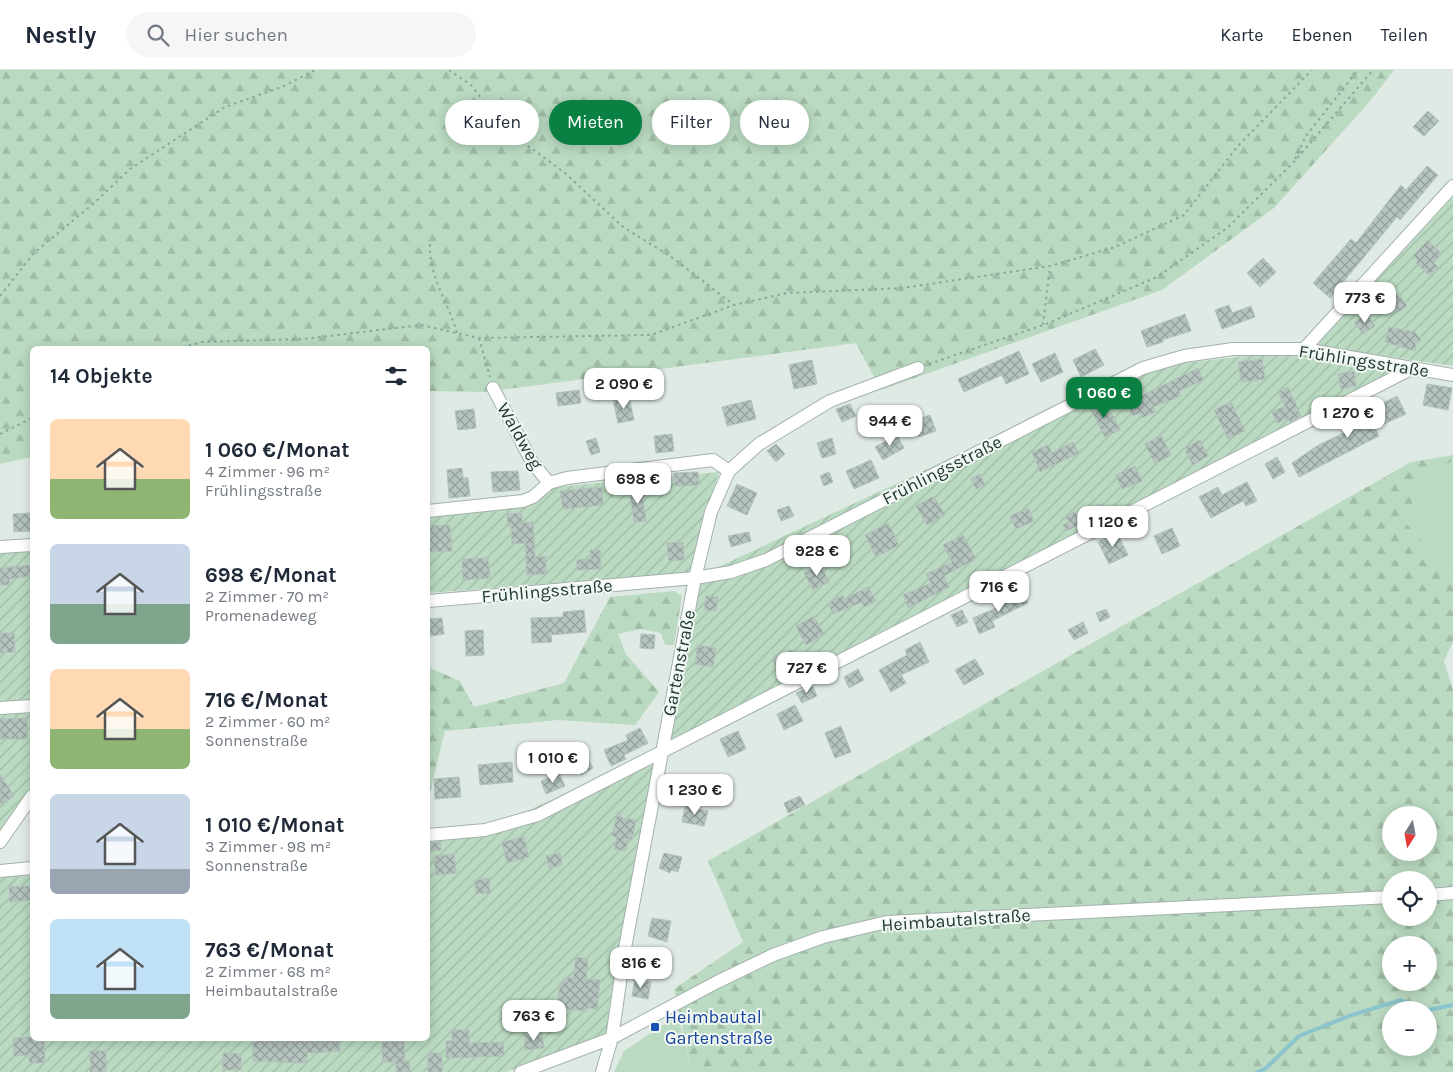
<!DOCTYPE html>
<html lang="de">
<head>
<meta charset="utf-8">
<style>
	:root { --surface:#fff; --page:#f6f6f7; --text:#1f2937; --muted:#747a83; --line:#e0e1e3; --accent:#0b8043 }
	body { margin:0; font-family:Karla,sans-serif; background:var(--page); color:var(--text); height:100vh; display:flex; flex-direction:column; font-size:19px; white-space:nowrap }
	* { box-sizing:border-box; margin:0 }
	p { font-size:16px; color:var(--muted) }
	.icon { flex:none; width:28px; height:28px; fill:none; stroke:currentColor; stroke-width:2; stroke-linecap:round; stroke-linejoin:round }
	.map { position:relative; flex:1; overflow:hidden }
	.drawer { position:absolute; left:30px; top:276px; width:400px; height:695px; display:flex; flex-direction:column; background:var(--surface); border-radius:8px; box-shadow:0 2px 12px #0003 }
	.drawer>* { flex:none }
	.hud { position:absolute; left:445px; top:30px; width:475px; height:45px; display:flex; gap:10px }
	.needle { width:32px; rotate:191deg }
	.fabs { position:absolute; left:1382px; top:736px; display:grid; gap:10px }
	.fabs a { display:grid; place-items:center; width:55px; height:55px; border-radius:50%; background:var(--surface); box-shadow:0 2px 12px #0003; font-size:25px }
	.price { position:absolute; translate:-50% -42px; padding:0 11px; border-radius:10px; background:#fff; color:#222; font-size:16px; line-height:32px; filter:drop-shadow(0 1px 2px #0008) }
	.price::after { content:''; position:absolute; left:50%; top:30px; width:15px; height:11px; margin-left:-8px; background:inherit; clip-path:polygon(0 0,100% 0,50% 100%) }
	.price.on { background:var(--accent); color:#fff }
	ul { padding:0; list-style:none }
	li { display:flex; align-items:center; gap:15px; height:125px; padding:0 20px }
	li span { display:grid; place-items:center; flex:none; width:140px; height:100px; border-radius:8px; color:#555 }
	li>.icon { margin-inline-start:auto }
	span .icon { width:60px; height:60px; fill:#fffc; stroke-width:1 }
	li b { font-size:21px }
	h2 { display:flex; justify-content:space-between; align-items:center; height:60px; padding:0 20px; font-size:21px }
	.chip { padding:0 18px; border-radius:22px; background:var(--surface); box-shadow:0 2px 12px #0003; font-size:18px; line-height:45px }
	.chip.on { background:var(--accent); color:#fff }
	header { display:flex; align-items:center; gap:30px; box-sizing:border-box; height:70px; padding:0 25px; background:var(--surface); border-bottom:1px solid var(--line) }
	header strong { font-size:24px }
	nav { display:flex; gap:28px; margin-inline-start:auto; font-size:18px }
	.search { width:350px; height:45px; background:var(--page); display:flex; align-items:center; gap:12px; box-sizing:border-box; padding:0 18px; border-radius:28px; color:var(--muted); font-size:19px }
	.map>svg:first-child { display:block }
</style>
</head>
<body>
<header>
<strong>Nestly</strong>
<div class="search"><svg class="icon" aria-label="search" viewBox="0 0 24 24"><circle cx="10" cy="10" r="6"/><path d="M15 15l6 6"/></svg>Hier suchen</div>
<nav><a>Karte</a><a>Ebenen</a><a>Teilen</a></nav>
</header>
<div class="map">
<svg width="1453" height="1002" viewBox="0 0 1453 1002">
	<defs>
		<pattern id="forest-firs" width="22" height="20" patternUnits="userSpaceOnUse" patternTransform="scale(1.25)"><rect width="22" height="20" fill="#badac1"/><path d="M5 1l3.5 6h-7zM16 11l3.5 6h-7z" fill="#a0bca6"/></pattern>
		<pattern id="garden-furrows" width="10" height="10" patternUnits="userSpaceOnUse" patternTransform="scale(1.25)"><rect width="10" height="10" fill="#badac1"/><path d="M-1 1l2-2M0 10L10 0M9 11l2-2" fill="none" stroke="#a0bca6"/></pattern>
		<pattern id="building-cross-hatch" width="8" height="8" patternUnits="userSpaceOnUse" patternTransform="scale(1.25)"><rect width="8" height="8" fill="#b5c4be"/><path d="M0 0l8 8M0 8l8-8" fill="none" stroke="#93a09b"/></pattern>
	</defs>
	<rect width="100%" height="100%" fill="#e0eae5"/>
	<path fill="#badac1" d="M1453 391V509L1406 453 1421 408Z
		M678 945 692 1002H614L624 981Z"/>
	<path fill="url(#forest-firs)" fill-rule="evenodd" d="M0 0H1394L1371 30 1274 138 1162 220 881 320 856 273 486 322 428 321V279H32V387L0 394Z
		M1453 385V391L1421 408 1406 453 1453 509V572L1444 591 1453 620V1002H692L674 919 743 872 708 791 1411 392ZM1391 745H1429V782H1391ZM1391 810H1429V848H1391ZM1391 875H1429V912H1391ZM1391 940H1429V978H1391Z
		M674 521 682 526 674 575H665L661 563 641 559 618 564 626 584 659 622 635 655 558 650 445 661 428 731V597L460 611 474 637 564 613 610 527Z"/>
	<path fill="url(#garden-furrows)" d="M1453 126V296L1316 276Z
		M1304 279 1411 299 662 680 612 968 506 1002H0V801L32 798V969H428V765L485 760 662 680 695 508 1143 298Z
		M719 402 689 503 428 523V446L555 417Z
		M32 475V636L0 638V477Z
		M32 638V726L0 772V640Z"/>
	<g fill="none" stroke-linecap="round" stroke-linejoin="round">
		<path stroke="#8bc4cc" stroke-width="4" d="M1428 940 1453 935
			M1257 1002 1265 999 1299 966 1352 945 1401 930 1427 940"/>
	</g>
	<path fill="url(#building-cross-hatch)" stroke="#b3c3bc" d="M1428 41 1439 51 1424 66 1413 57Z
		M1427 96 1438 105 1400 150 1397 147 1330 228 1313 213 1351 169 1356 173 1401 115 1406 120Z
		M1428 170 1442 184 1433 192 1438 197 1429 205 1416 193 1418 191 1413 186Z
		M1263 188 1276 202 1260 217 1247 203Z
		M1399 224 1407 236 1397 243 1389 230Z
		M1229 235 1232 243 1251 236 1255 247 1222 259 1215 240Z
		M1185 244 1191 261 1162 270 1163 272 1147 277 1141 261Z
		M1367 244 1375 256 1363 264 1354 252Z
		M1389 257 1415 262 1421 270 1416 273 1415 281 1385 272Z
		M1095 279 1104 295 1081 307 1073 290Z
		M1019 281 1029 304 1006 314 1002 305 964 322 958 309Z
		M1055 283 1063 302 1041 312 1032 294Z
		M1262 289 1265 309 1241 312 1238 292Z
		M812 290 817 314 794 319 789 295Z
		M1198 298 1203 310 1179 321 1181 326 1153 337 1155 342 1142 348 1139 343 1133 346 1127 333Z
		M1354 301 1356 316 1341 319 1338 304Z
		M628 311 654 312 653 324 622 322 619 313Z
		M1427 314 1452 318 1448 340 1423 335Z
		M1288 317 1301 346 1290 352 1288 348 1277 353 1272 342 1285 336 1278 322Z
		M579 320 581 333 558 336 556 323Z
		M1397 326 1406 344 1375 358 1379 366 1299 407 1292 393 1317 376 1385 342 1381 334Z
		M629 327 634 350 618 353 613 330Z
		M1099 329 1106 344 1111 342 1120 360 1105 367 1088 335Z
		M751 330 756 349 727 356 722 337Z
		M1231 332 1245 361 1228 369 1214 340Z
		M850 334 856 346 842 352 836 339Z
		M474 339 476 358 458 360 455 341Z
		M930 345 936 361 919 367 913 351Z
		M672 364 674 381 656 383 654 366Z
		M897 365 904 378 883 390 875 377Z
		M1161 365 1171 385 1155 394 1145 374Z
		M596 368 600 382 591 385 586 371Z
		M832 368 836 384 822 388 817 373Z
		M1200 370 1208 386 1193 395 1184 378Z
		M1073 372 1079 383 1040 402 1032 382 1048 375 1052 383Z
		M776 374 785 384 776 392 767 381Z
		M1277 387 1285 402 1273 409 1265 394Z
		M871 390 879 408 854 419 846 401Z
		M1135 396 1142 411 1122 419 1116 405Z
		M462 398 463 408H468L470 426 449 428 447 400Z
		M518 401 520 420 493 422 491 402Z
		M698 402 699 415 675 416 674 403Z
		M829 402 833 412 824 416 820 406Z
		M980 404 985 415 976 419 971 409Z
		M1247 412 1257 431 1246 436 1243 431 1211 448 1199 427 1218 417 1222 425Z
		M737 414 757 423 747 445 727 436Z
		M602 417 603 435 563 439 560 421Z
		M634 417 647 422 643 430 646 451 634 452 630 426Z
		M932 427 935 428 945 445 927 455 916 436Z
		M1100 434 1105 443 1066 461 1063 455 1069 452 1066 446 1075 442 1077 447Z
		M789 436 794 446 781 451 777 440Z
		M1028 438 1034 451 1016 459 1010 446Z
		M32 443V461L14 462 13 444Z
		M522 443V453L533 452 535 487 546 486V504L527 505 525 473 512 474 511 456H508L507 444Z
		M888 453 899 475 876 487 865 465Z
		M450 455 452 481 429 482 428 456Z
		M1172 458 1180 476 1162 484 1154 466Z
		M749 462 751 471 731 477 728 466Z
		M1117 463 1128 485 1109 494 1098 472Z
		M963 465 976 489 944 506 949 517 908 538 903 525 931 513 926 504 952 492 943 475Z
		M683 472 684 490 669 491 667 473Z
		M590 480H600L601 499 577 500V490L591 489Z
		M488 488 490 508 463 510 462 489Z
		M32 495V506L9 509 10 515H0V498Z
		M821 495 829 512 813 520 804 503Z
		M868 517 876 531 864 537 862 532 833 544 828 533 843 525 844 529Z
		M1019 523 1021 528 1025 526 1028 533 992 551 995 557 979 564 973 548 1001 536 999 533Z
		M706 526 718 527 716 541 704 540Z
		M1106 539 1110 547 1100 552 1096 543Z
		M584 540 586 562 551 565 552 572 532 573 531 548 563 547V542Z
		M962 540 968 552 957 557 951 545Z
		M814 546 824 564 806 575 796 556Z
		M442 548 444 564 430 566 428 549Z
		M1083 552 1088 563 1074 570 1068 560Z
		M483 560 484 585 466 586 465 561Z
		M0 563H14L15 582 0 583Z
		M641 564 655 565 654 579 640 578Z
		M920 572 929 592 901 605 906 613 891 622 879 600 907 585 905 580Z
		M698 575 716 578 713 597 695 594Z
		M791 580 799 596 780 605 773 589Z
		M975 589 984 604 964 615 955 600Z
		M858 599 864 610 849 618 844 607Z
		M812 615 817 626 802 633 796 623Z
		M795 635 803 651 784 660 777 644Z
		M27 648V669H0V649Z
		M841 656 851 682 835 688 825 663Z
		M640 658 648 673 624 685 626 689 611 696 604 680 628 670 626 665Z
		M738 661 746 679 728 687 720 669Z
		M585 684 593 698 581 705 573 690Z
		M512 692 513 712 480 715 478 695Z
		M559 703 565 716 546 724 541 711Z
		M0 704 14 726 0 735Z
		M716 706 721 716 703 725 698 715Z
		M459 707 461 727 435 729 434 709Z
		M800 726 805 735 788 743 784 733Z
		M685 736 708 741 704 756 682 752Z
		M618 741 622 748 636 750 632 770 628 769 626 781 614 779 617 767 612 766Z
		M524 767 529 787 507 793 502 772Z
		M440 772 441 780 431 781 430 773Z
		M560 783 562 795 549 798 546 786Z
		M664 783 682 787 678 802 671 800 670 803 659 798Z
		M454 784 456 803 436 805 434 786Z
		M489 808 490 823 476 824 475 810Z
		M30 816 31 830 10 832 9 817Z
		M652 848 671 851 667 872 648 866Z
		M576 887 588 889 586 909 600 910 597 939 586 938V941L557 938 560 912 564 913V908H573Z
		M635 909 651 912 648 929 632 926Z
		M452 960H469V973L503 972 504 986 446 988V971H452Z
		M542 963 544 978 525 980 524 965Z
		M32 967 35 972 44 971 45 993H29V985L14 986 13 968Z
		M253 969H339L340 981 307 983V993L253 991Z
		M404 971 405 991 409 990 410 1002H396V992H383L382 972Z
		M90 981H106V1002H90Z
		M223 983 241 984V1000H223Z
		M428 983H442V1002H428Z"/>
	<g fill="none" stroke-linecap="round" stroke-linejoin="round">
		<g stroke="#a3b1ac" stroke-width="14">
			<path id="minor" d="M1304 279 1453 116
				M493 318 532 392 549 413
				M428 441 523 431 533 427 549 413 567 408 713 390 729 401
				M0 477 32 475
				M428 531 695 508 731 502 766 490 1143 298 1184 286 1233 279H1304L1453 305
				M0 638 32 636
				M428 765 485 760 538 745 1411 299
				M0 772 32 726
				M0 801 32 798
				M1429 825 1453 823
				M521 1002 612 968 717 912 773 885 823 867 887 852 1391 827
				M602 1002 612 968 625 878 695 508 711 442 729 401 759 374 830 331 918 298"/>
		</g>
		<path stroke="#82ab9d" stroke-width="2" stroke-dasharray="2.5 4" stroke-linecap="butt" d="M449 0 471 15 505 59 565 103 623 157 670 186 734 235
			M1295 89 1306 66 1358 0
			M430 174C428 205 449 234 457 263
			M0 226 34 183 94 133 130 99 225 37 284 16 315 0
			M1043 255 1050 196
			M479 268 490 307
			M176 279 202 272 303 269 421 255 479 268 651 265 734 235 787 223 903 218 1050 196 1115 177 1184 145 1237 77 1312 0
			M929 294 1046 254 1157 207 1227 158 1293 93 1373 0
			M0 364 32 348"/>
		<use href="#minor" stroke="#fff" stroke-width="12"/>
	</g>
	<rect fill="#1a4fb4" stroke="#f0f7f3" stroke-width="2" x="650" y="952" width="10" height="10" rx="2.5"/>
	<g text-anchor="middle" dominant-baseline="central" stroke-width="4" stroke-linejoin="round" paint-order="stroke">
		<g font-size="18" fill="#223932" stroke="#f0f7f3">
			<text transform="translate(1364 291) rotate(9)">Frühlingsstraße</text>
			<text transform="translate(520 366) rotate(60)">Waldweg</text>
			<text transform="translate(942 400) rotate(-27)">Frühlingsstraße</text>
			<text transform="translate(547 521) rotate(-5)">Frühlingsstraße</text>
			<text transform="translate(679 593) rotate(-79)">Gartenstraße</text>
			<text transform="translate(956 850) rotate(-4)">Heimbautalstraße</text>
		</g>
		<g font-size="18" fill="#164399" stroke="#f0f7f3" text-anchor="start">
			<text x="665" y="947">Heimbautal<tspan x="665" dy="21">Gartenstraße</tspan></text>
		</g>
	</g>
</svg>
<div class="fabs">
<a><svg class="needle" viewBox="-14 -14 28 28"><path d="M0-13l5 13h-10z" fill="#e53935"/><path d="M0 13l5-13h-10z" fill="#747a83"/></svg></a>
<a><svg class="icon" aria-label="locate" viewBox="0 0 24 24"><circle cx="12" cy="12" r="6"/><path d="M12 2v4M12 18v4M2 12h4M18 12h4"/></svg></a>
<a>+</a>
<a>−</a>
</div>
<b class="price" style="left:1365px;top:254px">773 €</b>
<b class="price" style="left:624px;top:340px">2 090 €</b>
<b class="price on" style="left:1104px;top:349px">1 060 €</b>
<b class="price" style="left:1348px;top:369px">1 270 €</b>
<b class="price" style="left:890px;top:377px">944 €</b>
<b class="price" style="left:638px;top:435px">698 €</b>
<b class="price" style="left:1113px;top:478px">1 120 €</b>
<b class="price" style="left:817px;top:507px">928 €</b>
<b class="price" style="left:999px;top:543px">716 €</b>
<b class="price" style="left:807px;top:624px">727 €</b>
<b class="price" style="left:553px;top:714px">1 010 €</b>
<b class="price" style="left:695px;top:746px">1 230 €</b>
<b class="price" style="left:641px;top:919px">816 €</b>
<b class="price" style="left:534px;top:972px">763 €</b>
<div class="hud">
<a class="chip">Kaufen</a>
<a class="chip on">Mieten</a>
<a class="chip">Filter</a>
<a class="chip">Neu</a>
</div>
<section class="drawer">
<h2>14 Objekte<svg class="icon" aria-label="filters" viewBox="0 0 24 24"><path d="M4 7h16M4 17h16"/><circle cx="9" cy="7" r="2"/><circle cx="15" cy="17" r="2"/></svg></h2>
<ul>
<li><span style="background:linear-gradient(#ffd9b3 60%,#8fb573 0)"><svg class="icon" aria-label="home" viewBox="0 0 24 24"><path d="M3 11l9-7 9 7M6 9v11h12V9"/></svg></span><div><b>1 060 €/Monat</b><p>4 Zimmer · 96 m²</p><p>Frühlingsstraße</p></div></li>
<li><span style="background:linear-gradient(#c9d6e8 60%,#7fa58c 0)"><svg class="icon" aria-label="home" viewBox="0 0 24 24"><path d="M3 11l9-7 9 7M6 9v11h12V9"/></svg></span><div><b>698 €/Monat</b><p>2 Zimmer · 70 m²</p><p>Promenadeweg</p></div></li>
<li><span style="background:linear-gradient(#ffd9b3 60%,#8fb573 0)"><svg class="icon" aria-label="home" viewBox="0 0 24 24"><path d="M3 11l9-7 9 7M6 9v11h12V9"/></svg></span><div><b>716 €/Monat</b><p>2 Zimmer · 60 m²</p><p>Sonnenstraße</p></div></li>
<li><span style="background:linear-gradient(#c9d6e8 75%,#9aa5b1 0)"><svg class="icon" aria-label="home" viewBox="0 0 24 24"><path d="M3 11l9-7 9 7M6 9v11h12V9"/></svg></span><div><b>1 010 €/Monat</b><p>3 Zimmer · 98 m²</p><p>Sonnenstraße</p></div></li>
<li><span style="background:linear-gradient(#bfe0f5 75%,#7fa58c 0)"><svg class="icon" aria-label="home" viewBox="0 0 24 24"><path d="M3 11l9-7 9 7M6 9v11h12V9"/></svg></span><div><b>763 €/Monat</b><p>2 Zimmer · 68 m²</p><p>Heimbautalstraße</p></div></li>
</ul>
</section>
</div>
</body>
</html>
